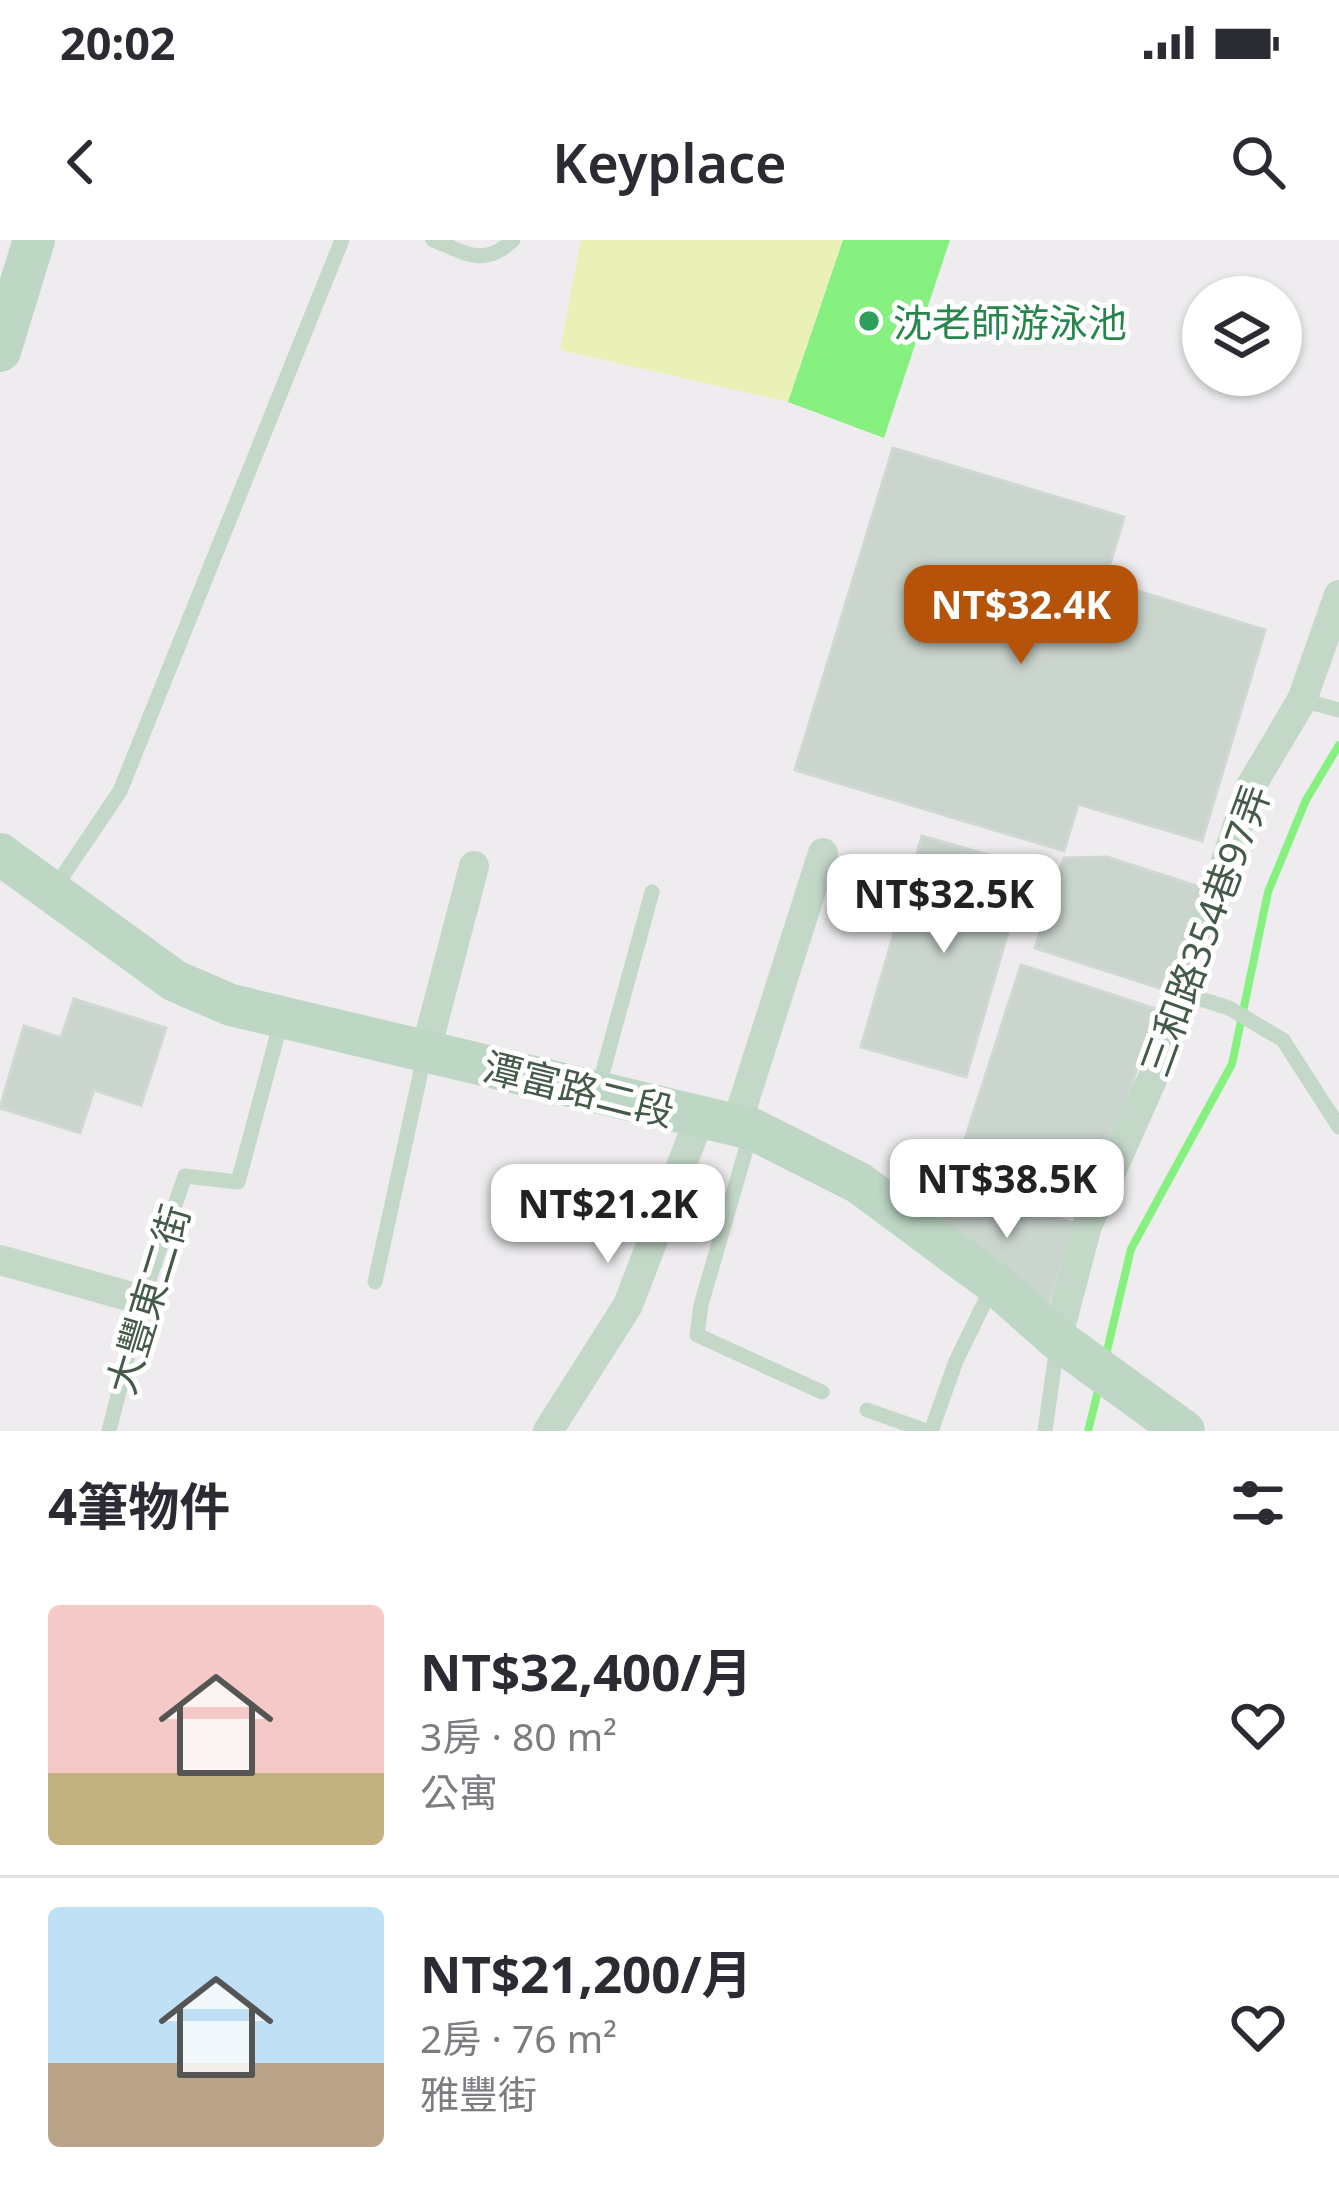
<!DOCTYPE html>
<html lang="zh-TW">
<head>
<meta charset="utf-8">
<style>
	:root { --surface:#fff; --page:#f7f7f7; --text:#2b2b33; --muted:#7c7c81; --line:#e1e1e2; --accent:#b45309 }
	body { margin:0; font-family:"Noto Sans","Noto Sans TC",sans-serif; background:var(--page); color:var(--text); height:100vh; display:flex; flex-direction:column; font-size:45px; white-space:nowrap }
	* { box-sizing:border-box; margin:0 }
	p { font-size:39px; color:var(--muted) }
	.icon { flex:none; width:66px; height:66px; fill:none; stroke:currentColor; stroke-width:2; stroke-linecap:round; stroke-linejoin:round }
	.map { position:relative; height:1191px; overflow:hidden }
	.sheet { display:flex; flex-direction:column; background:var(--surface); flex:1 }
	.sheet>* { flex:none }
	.tools { position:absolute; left:1182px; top:36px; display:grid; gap:24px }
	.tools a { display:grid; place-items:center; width:120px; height:120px; border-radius:50%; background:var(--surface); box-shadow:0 3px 9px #0004; font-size:60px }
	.price { position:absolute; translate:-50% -102px; padding:0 27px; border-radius:24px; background:#fff; color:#222; font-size:39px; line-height:78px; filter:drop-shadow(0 3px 6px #0008) }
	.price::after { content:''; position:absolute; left:50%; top:72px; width:36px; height:27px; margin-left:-18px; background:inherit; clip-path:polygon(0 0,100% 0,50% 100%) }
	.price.current { background:var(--accent); color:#fff }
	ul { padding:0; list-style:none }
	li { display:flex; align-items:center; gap:36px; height:300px; padding:0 48px }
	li+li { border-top:3px solid var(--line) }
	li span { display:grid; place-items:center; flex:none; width:336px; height:240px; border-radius:12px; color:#555 }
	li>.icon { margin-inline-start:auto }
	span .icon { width:144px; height:144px; fill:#fffc; stroke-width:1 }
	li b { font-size:51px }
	h2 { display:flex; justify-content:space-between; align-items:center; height:144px; padding:0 48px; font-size:51px }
	.status { display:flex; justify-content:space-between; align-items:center; height:84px; padding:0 60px; background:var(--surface); direction:ltr }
	.status svg { height:33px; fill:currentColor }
	header { display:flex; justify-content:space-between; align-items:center; height:156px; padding:0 48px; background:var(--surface); font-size:54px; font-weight:600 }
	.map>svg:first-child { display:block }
</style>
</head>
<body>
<div class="status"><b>20:02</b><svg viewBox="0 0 49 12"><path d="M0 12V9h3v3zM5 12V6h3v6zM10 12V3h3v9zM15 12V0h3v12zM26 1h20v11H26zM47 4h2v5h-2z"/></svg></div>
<header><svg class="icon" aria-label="back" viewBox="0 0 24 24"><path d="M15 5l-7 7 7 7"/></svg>Keyplace<svg class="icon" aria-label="search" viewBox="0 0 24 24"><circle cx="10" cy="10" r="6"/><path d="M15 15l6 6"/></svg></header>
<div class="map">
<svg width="1339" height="1191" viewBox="0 0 1339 1191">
	<rect width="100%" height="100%" fill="#eeecef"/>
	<path fill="#eaf1b6" d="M581 0H843L788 162 560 110Z"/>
	<path fill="#86f180" d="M843 0H950L884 198 788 162Z"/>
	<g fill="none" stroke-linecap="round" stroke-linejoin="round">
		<path stroke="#86f180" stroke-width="8" d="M1106 1115 1131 1009 1232 824 1268 652 1306 560 1339 505
			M1088 1191 1099 1147"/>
	</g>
	<path fill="#cad5ce" stroke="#cfd8d3" stroke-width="3" d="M893 208 1124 277 1105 341 1265 390 1202 601 1078 564 1064 611 795 530Z
		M922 596 1027 626 966 837 861 807Z
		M1107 617 1218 653 1181 755 1035 708 1064 618Z
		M1021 725 1156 769 1094 962 959 918Z
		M74 759 166 788 141 865 94 850 80 893 0 868 24 786 61 798Z
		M954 942 1075 984 1046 1072 935 998Z"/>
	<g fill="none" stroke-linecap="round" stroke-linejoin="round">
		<path stroke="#c4d8c8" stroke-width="15" d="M433 0C467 13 483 28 513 0
			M1302 460 1339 470
			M54 649 120 551 342 0
			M1182 753 1229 768 1283 800 1339 887
			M598 849 652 652
			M751 892 701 1065 697 1095 822 1152
			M375 1042 424 817
			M867 1170 927 1191
			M109 1191 142 1060 185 936 238 942 282 778
			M931 1191 956 1121 993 1045
			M1045 1191 1057 1105"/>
		<path stroke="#c4d8c8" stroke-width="30" d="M426 810 474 626
			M736 886 823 613
			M0 1020 142 1060
			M1057 1099 1087 986 1158 826 1251 546 1302 460 1339 355
			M548 1191 628 1065 700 877"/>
		<path stroke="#bdd7c4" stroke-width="42" d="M0 111 34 0
			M0 614 175 741 231 765 752 889 859 943 994 1043 1057 1099 1184 1191"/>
	</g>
	<circle fill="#2e9e5b" stroke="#fff" stroke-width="4.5" cx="869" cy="81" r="12"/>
	<g text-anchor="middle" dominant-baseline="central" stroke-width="10" stroke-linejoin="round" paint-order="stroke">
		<g font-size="39" fill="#27864d" stroke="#fff" text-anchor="start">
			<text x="893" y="81">沈老師游泳池</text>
		</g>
		<g font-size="39" fill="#435b48" stroke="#fff">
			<text transform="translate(1204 690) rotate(-70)">三和路354巷97弄</text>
			<text transform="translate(579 848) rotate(14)">潭富路二段</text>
			<text transform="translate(147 1059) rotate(-73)">大豐東二街</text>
		</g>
	</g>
</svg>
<div class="tools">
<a><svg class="icon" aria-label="layers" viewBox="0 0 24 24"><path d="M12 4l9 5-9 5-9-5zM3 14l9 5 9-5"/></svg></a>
</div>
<b class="price current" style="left:1021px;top:427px">NT$32.4K</b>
<b class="price" style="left:944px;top:716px">NT$32.5K</b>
<b class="price" style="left:1007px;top:1001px">NT$38.5K</b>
<b class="price" style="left:608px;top:1026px">NT$21.2K</b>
</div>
<section class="sheet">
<h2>4筆物件<svg class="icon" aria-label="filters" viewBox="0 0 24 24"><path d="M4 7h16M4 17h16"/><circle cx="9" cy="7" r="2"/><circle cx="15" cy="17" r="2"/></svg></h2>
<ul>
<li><span style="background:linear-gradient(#f6c9c9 70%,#c2b280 0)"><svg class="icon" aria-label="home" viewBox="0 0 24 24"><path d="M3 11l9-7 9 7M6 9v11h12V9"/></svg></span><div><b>NT$32,400/月</b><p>3房 · 80 m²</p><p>公寓</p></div><svg class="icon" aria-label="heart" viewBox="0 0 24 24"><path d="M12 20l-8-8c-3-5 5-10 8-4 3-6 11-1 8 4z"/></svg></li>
<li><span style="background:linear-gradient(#bfe0f5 65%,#b9a48a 0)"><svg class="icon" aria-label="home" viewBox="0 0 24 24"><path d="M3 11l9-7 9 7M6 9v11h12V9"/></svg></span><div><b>NT$21,200/月</b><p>2房 · 76 m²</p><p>雅豐街</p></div><svg class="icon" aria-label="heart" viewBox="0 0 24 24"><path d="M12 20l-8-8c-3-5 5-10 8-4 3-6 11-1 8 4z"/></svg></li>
</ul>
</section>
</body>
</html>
